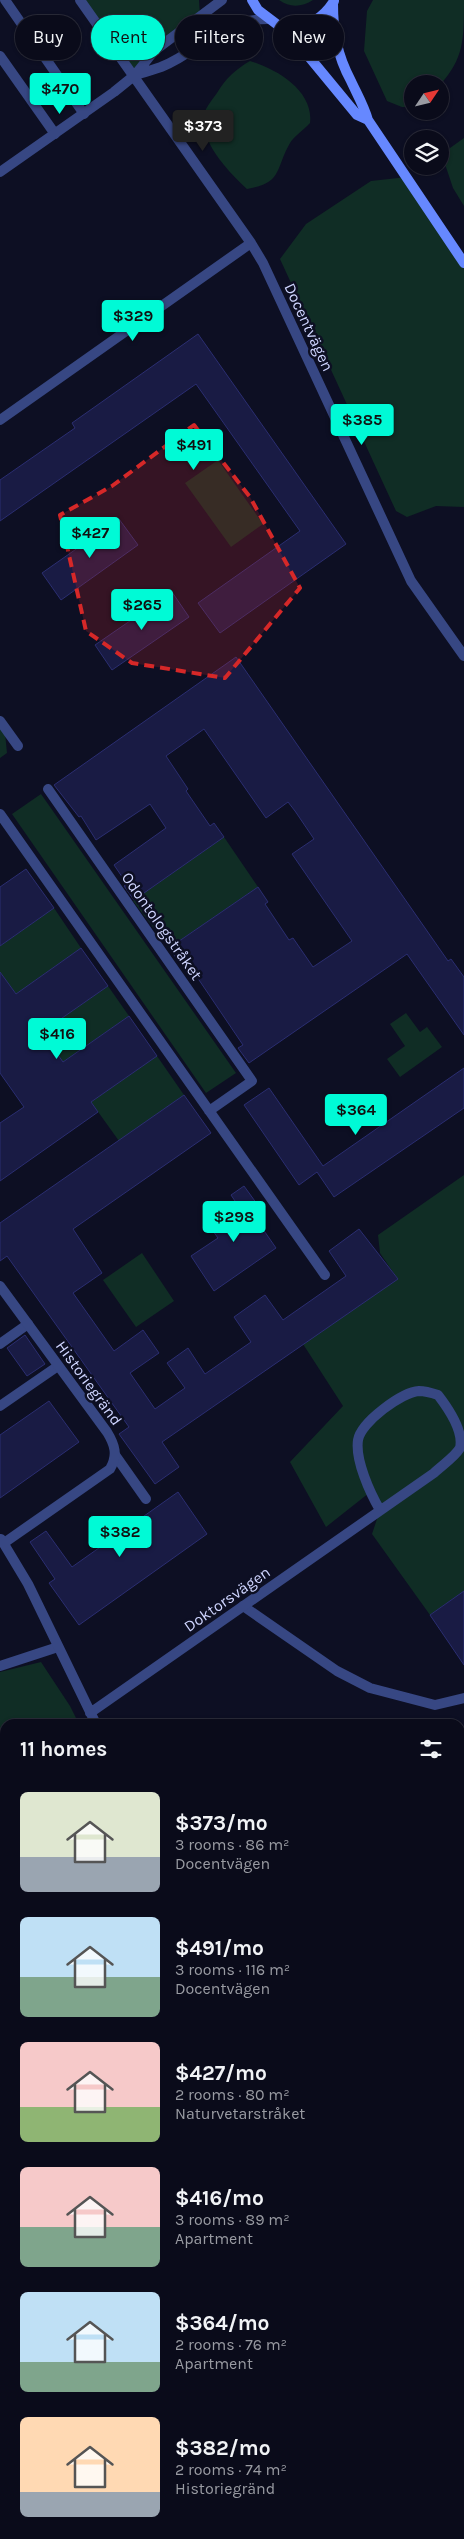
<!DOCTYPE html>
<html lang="en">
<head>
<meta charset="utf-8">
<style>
	:root { --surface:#0a0b1a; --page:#181927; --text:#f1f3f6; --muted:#999ba2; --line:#2a2b39; --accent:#00fad6 }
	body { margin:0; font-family:Karla,sans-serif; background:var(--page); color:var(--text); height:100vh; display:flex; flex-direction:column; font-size:19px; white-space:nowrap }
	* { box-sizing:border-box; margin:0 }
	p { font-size:16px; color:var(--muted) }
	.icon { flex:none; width:28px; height:28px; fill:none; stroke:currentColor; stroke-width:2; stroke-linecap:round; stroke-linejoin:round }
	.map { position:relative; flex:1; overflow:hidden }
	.side { position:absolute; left:0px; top:1719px; width:465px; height:821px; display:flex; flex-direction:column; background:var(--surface); border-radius:15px 15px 0 0; box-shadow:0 1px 4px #0004,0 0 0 1px var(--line) }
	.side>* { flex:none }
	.banner { position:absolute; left:15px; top:15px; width:435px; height:45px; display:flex; gap:10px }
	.needle { width:32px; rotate:55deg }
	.fabs { position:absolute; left:404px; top:75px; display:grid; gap:10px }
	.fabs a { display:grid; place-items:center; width:45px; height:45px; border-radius:50%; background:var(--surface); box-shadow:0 1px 4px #0004,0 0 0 1px var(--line); font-size:25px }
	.price { position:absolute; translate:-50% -42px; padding:0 11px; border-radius:5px; background:var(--accent); color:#111; font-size:16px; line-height:32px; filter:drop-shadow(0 1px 2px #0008) }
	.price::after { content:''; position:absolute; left:50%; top:30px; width:15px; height:11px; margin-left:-8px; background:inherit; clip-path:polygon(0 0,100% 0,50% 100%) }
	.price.active { background:#222; color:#fff }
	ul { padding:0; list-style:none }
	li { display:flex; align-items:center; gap:15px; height:125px; padding:0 20px }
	li span { display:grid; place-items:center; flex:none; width:140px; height:100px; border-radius:8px; color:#555 }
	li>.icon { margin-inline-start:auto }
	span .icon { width:60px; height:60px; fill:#fffc; stroke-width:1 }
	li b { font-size:21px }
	h2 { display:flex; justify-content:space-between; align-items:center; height:60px; padding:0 20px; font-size:21px }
	.tag { padding:0 18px; border-radius:22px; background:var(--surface); box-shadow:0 1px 4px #0004,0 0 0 1px var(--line); font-size:18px; line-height:45px }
	.tag.active { background:var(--accent); color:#111 }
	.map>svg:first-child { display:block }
</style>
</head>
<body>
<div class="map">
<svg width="464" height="2539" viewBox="0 0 464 2539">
	<rect width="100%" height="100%" fill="#0d0f23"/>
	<path fill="#102d25" d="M80 0H199L200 16 135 75Z
		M279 0H313C302 7 290 8 279 0Z
		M373 0H464C464 40 464 58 440 85L412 84V107H402L387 101 364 51 367 11Z
		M250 61C277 69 314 91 310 123 304 130 294 136 290 143 275 169 283 183 247 189 228 171 195 138 206 109 209 104 213 98 217 93 225 79 236 69 250 61Z
		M464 138V206L453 188 444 161 450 148Z
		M407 177 464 263V507L436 506 407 517 396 511 280 259 306 224 371 181Z
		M218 460 263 524 231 547 185 483Z
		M0 725 5 733 7 753 0 758Z
		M41 794 236 1073 206 1093 12 814Z
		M224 837 258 887 169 948 133 901Z
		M54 908 81 948 16 994 0 972V946Z
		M108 986 129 1016 63 1062 42 1032Z
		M406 1013 420 1032 427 1027 442 1047 400 1077 387 1059 405 1046 390 1024Z
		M157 1056 184 1095 119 1141 91 1102Z
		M464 1175V1591L430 1615 372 1534 380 1510 369 1493 326 1527 290 1462 343 1406 303 1344 397 1278 380 1253 378 1235Z
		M142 1253 174 1301 136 1327 103 1280Z
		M41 1662 70 1706 79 1724H5V2095L0 2098V1672Z
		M464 1944V2032L460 2035V1946Z
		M5 2204V2294L0 2297V2208Z
		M460 2288 464 2295V2369L460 2361Z
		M460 2460 464 2467V2531L460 2524Z
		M110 2535H314L304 2539H112Z"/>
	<path fill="#191b44" stroke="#2b2e71" d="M198 334 346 544 220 633 198 603 300 531 196 384 0 521V480L75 428 72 423Z
		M119 519 138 545 61 600 42 573Z
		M172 592 189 617 112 670 95 645Z
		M236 657 448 961 451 959 464 977V1035L407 954 249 1063 238 1048 243 1045 197 977 196 979 183 959 179 962 169 948 258 887 268 902 265 904 289 940 293 938 313 967 352 941 292 854 314 839 295 811 288 802 266 818 204 729 166 756 188 789 186 791 210 826 214 823 224 837 134 900 124 886 127 884 114 865 166 828 150 804 96 840 81 816 79 817 54 785Z
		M26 869 54 908 0 946V887Z
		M81 948 108 986 42 1032 63 1062 129 1016 157 1056 91 1102 98 1112 0 1181V1123L24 1107 0 1073V972L16 994Z
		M464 1068V1108L334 1197 317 1172 299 1185 244 1105 269 1088 323 1166Z
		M184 1095 211 1133 73 1229 102 1273 73 1293 114 1351 143 1330 159 1353 130 1373 155 1409 185 1388 167 1363 188 1348 205 1374 251 1342 234 1317 265 1295 283 1320 346 1276 329 1251 359 1229 398 1279 162 1442 179 1467 155 1484 119 1434 129 1427 7 1256 0 1261V1223Z
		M244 1186 257 1204 249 1209 276 1248 214 1291 191 1256 218 1238 208 1224 237 1204 231 1195Z
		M25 1335 45 1364 27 1376 7 1348Z
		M49 1401 79 1442 0 1498V1435Z
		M178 1492 207 1534 79 1625 49 1583 55 1579 30 1542 46 1531 72 1567Z
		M464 1591V1665L430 1615Z"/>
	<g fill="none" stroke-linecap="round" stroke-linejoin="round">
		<path stroke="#374783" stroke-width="10" d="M5 0 84 114
			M0 56 55 134
			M0 721 18 746
			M48 789 252 1081 209 1111
			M0 814 325 1275
			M0 1344 28 1324
			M0 1406 58 1366
			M115 1455 146 1499
			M243 1606 337 1671 370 1688 435 1705 464 1698
			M0 1666 58 1647
			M460 2067 464 2065
			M460 2237 464 2244"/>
		<path stroke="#374783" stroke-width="10" d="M80 0 251 243 263 263 411 581 464 656
			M135 75C143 73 152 70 161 67 203 50 216 20 268 19
			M0 172 114 92 135 75 154 51 222 0
			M0 420 251 243
			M0 1286 107 1432C115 1445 118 1455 110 1469L4 1543
			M1 1539 28 1584 96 1724
			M90 1713 434 1473C441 1466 455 1457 460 1448 464 1431 448 1408 438 1395 432 1393 426 1391 419 1391 402 1392 361 1422 358 1440 355 1460 370 1493 380 1510
			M460 2428 464 2436
			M0 2442 5 2440"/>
		<path stroke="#68f" stroke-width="10" d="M252 0 258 10 291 35 357 115 368 120
			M333 3C333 32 337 55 351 81 357 94 364 106 368 120L464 263
			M278 25C302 30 321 22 334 1"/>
		<path stroke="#ca50e6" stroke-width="15" d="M460 1874 464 1872
			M460 1901 464 1899
			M0 2128 5 2125
			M0 2150 5 2147"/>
	</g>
	<path fill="#d62828" fill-opacity="0.2" stroke="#d62828" stroke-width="4" stroke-dasharray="10 6" stroke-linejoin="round" d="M194 425 250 497 300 588 225 678 132 663 86 631 60 515 112 486Z"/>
	<g text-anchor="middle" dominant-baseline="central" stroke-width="5" stroke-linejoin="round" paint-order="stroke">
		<g font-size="16" fill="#cfd5ff" stroke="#0d0f23">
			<text transform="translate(309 327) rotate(65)">Docentvägen</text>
			<text transform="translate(162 926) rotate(55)">Odontologstråket</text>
			<text transform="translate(89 1383) rotate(54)">Historiegränd</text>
			<text transform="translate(227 1599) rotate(-35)">Doktorsvägen</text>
		</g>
	</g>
</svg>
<div class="fabs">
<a><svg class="needle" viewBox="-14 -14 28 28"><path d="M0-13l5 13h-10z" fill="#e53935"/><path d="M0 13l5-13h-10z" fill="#999ba2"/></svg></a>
<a><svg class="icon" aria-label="layers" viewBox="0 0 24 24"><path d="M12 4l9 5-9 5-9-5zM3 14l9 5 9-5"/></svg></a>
</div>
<b class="price" style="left:60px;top:115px">$470</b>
<b class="price active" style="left:203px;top:152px">$373</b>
<b class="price" style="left:133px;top:342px">$329</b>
<b class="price" style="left:362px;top:446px">$385</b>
<b class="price" style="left:194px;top:471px">$491</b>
<b class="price" style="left:90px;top:559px">$427</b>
<b class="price" style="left:142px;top:631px">$265</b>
<b class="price" style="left:57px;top:1060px">$416</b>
<b class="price" style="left:356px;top:1136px">$364</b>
<b class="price" style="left:234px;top:1243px">$298</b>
<b class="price" style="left:120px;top:1558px">$382</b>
<div class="banner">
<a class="tag">Buy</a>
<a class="tag active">Rent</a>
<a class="tag">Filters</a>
<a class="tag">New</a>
</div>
<section class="side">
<h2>11 homes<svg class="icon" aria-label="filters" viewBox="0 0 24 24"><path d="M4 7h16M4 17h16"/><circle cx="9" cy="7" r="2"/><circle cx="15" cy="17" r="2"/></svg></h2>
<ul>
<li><span style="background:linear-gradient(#dfe7d0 65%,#9aa5b1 0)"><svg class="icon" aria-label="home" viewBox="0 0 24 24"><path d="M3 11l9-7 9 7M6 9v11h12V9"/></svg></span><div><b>$373/mo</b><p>3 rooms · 86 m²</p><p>Docentvägen</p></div></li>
<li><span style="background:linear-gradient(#bfe0f5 60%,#7fa58c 0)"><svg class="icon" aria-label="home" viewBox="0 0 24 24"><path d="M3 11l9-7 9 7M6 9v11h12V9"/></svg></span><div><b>$491/mo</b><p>3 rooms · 116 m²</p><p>Docentvägen</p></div></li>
<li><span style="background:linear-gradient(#f6c9c9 65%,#8fb573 0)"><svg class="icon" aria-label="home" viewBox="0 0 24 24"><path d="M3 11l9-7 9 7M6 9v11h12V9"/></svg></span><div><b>$427/mo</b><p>2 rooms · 80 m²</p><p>Naturvetarstråket</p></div></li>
<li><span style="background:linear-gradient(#f6c9c9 60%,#7fa58c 0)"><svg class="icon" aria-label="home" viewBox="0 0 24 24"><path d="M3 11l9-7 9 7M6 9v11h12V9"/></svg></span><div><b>$416/mo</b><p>3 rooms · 89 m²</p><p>Apartment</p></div></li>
<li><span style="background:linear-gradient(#bfe0f5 70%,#7fa58c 0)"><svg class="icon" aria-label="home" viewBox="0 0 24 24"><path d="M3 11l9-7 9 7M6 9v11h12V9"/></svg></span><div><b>$364/mo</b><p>2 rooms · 76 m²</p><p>Apartment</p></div></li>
<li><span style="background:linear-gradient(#ffd9b3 75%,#9aa5b1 0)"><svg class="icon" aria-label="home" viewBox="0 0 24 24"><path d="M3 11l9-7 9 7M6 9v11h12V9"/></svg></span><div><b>$382/mo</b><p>2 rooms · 74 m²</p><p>Historiegränd</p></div></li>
</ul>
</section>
</div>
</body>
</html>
